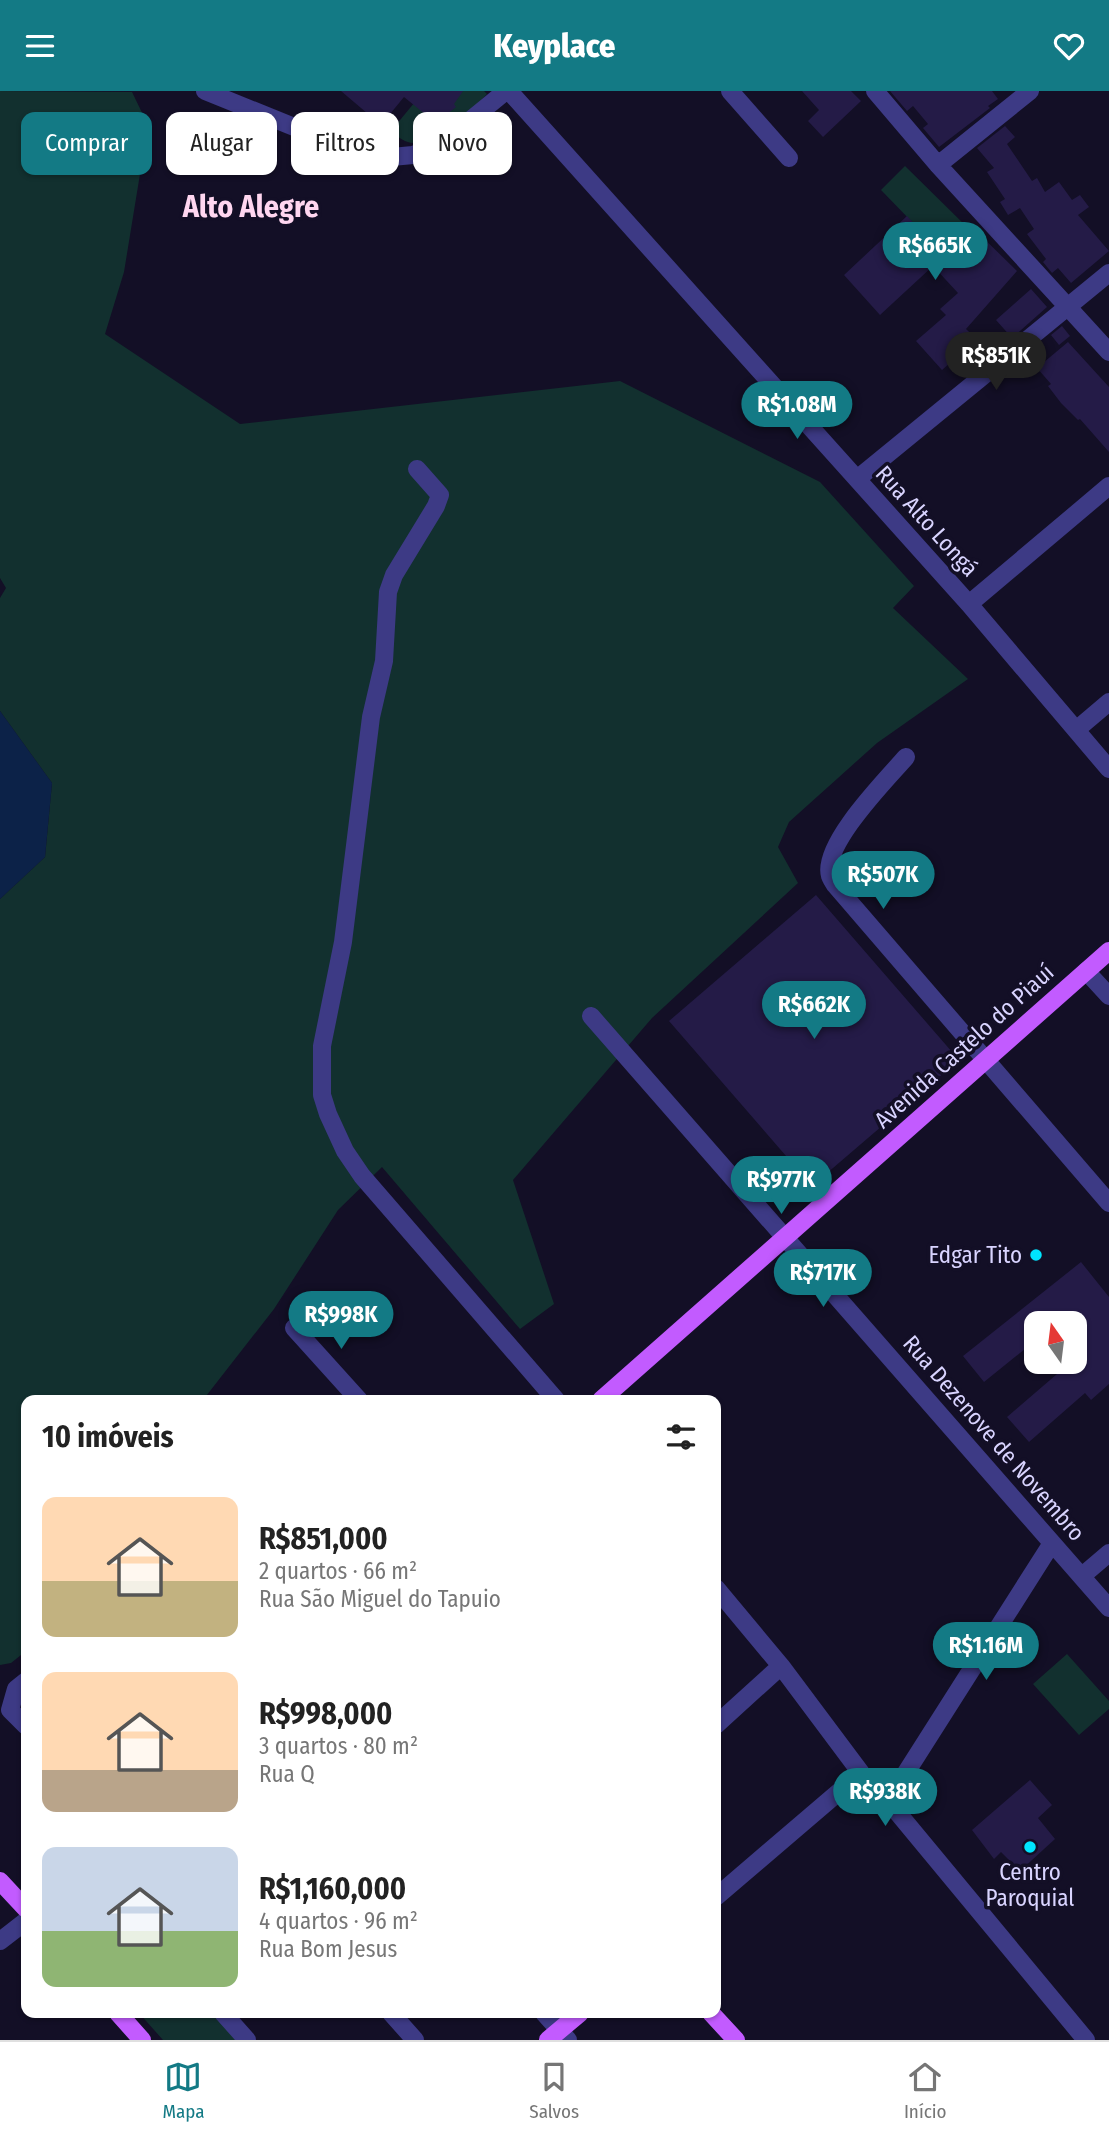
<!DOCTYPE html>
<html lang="pt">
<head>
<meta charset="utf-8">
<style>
	:root { --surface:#fff; --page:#f6f6f6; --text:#222; --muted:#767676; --line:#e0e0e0; --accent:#137a85 }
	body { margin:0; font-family:"Fira Sans Condensed",sans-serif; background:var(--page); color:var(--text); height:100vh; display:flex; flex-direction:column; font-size:26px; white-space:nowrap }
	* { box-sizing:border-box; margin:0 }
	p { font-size:23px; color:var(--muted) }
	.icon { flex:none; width:38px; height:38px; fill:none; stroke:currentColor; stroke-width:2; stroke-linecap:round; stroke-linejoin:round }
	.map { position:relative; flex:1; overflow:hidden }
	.panel { position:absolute; left:21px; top:1304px; width:700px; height:623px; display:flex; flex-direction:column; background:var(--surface); border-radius:14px; box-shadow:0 2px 5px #0004 }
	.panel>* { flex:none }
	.guide { position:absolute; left:21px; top:21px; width:700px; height:63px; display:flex; gap:14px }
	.needle { width:46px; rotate:346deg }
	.controls { position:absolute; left:1024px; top:1220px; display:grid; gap:14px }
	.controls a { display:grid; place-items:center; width:63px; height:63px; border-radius:14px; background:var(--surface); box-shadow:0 2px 5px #0004; font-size:35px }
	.price { position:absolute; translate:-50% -60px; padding:0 16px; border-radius:24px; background:var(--accent); color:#fff; font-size:23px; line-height:46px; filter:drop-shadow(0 2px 4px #0008) }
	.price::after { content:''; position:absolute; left:50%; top:42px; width:21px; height:16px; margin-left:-10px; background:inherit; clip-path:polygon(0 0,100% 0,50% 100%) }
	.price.on { background:#222; color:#fff }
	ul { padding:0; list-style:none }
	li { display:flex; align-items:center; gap:21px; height:175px; padding:0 21px }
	li span { display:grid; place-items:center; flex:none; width:196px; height:140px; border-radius:14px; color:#555 }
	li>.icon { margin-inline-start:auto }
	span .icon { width:84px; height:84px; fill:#fffc; stroke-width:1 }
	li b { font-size:30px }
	h2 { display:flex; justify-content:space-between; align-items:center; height:84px; padding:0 21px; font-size:30px }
	.chip { padding:0 24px; border-radius:14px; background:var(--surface); box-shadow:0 2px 5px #0004; font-size:24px; line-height:63px }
	.chip.on { background:var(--accent); color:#fff }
	header { display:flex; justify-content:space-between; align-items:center; height:91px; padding:0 21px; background:var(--accent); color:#fff; font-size:32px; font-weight:800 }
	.tab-bar { display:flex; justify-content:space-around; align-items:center; height:98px; border-top:2px solid var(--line); background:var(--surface); font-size:19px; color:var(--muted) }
	.tab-bar a { display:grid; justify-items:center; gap:4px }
	.tab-bar .on { color:var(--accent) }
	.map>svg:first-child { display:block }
</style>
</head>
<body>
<header><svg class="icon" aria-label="menu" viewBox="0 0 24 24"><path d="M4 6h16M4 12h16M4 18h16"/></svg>Keyplace<svg class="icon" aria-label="heart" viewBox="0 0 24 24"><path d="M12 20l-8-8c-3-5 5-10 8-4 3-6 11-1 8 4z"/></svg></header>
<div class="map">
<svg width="1109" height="1949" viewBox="0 0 1109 1949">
	<rect width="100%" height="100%" fill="#130f26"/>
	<path fill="#12302f" d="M0 0 132 1 148 34 124 181 105 243 240 333 620 290 820 391 914 495 893 517 968 588 877 652 789 731 778 756 798 792 652 927 513 1089 554 1213 520 1238 382 1076 338 1119 274 1218 203 1309H26V1560L11 1572 0 1574V808L45 766 52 692 0 620V507L6 497 0 487Z
		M424 0H484L487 3C469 21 435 62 405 50 400 48 395 43 391 40Z
		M905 75 970 139 944 164 881 99Z
		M1067 1563 1109 1610V1618L1079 1644 1033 1593Z
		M139 1922H215L238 1949H163Z"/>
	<path fill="#0c2248" d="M0 620 52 692 45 766 0 808Z"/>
	<path fill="#241b47" d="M341 0H463L454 13 456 16 436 32 404 6 381 34Z
		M802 0H851L861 10 823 46 808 30 819 19Z
		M890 0H992L998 8 988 15 990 17 939 56 923 37 928 33 913 15 907 20Z
		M1005 35 1015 46 1007 53 1032 90 1037 87 1045 101 1059 91 1072 109 1080 104 1089 116 1078 124 1109 160 1071 192 1058 177 1052 182 1043 171 1046 168 1027 143 1034 138 1020 117 1008 124 1000 111 1005 108 987 81 994 77 977 57Z
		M907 125 940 160 968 132 1017 180 966 238 983 254 969 265 965 259 942 279 916 250 946 224 940 218 958 202 933 175 880 224 844 184Z
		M1031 198 1047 216 1012 247 996 229Z
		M1062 235 1070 245 1059 254 1051 244Z
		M1068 251 1109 296V361L1080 328 1078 329 1061 312 1048 295 1051 293 1037 277Z
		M816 804 959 969 812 1095 669 930Z
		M1081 1171 1109 1206V1293L1091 1309 1085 1302 1029 1351 1007 1326 1064 1277 1058 1270H1074V1232H1036V1249L984 1291 963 1265Z
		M1030 1689 1052 1714 1038 1727 1055 1748 1020 1780 1001 1761 994 1768 972 1739Z"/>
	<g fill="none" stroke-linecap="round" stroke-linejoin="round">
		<path stroke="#3d3a85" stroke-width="18" d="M205 0 346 57 381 67 413 64 440 54 506 0
			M509 0 969 513 1109 678
			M730 0 789 67
			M875 0 938 74 1109 261
			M938 74 1030 0
			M417 378 440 404 436 415 394 484 388 501 384 570 371 626 343 851 322 955V1004L328 1023 345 1060 362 1085 556 1309
			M857 388 1109 182
			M969 513 1109 395
			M1076 639 1109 611
			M906 666C887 688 821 754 830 785 831 788 833 791 835 794L1109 1112
			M1086 880 1109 905
			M591 925 1109 1517
			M294 1237 359 1309
			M1082 1485 1109 1462
			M716 1497 781 1575 861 1682 888 1710 1086 1949
			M10 1619 16 1598 26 1590
			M10 1619 26 1635
			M716 1634 781 1575
			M888 1710 1052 1452
			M716 1806 861 1682
			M0 1850 26 1830
			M223 1922 247 1949
			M391 1922 415 1949
			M544 1922 568 1949"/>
		<path stroke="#c25bff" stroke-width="18" d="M601 1309 1109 860
			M0 1790 26 1818
			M118 1922 142 1949
			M711 1922 736 1949
			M548 1949 580 1922"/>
	</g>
	<g fill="#00e5ff" stroke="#130f26" stroke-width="2.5">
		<circle cx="1036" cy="1164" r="7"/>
		<circle cx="1030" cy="1756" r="7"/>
	</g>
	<g text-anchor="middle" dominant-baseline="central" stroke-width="7" stroke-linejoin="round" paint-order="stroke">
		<g font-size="23" fill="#d9d4ff" stroke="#130f26">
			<text transform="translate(927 430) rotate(48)">Rua Alto Longá</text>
			<text transform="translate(964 955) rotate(-42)">Avenida Castelo do Piauí</text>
			<text transform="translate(994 1347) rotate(49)">Rua Dezenove de Novembro</text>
		</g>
		<g font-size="23" fill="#d9d4ff" stroke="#130f26" text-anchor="end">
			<text x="1022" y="1164">Edgar Tito</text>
			<text x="1030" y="1781" text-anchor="middle">Centro<tspan x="1030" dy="26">Paroquial</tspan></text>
		</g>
		<g font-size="30" font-weight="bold" fill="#ffd6f0" stroke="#130f26">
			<text x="251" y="116">Alto Alegre</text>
		</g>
	</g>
</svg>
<div class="controls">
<a><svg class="needle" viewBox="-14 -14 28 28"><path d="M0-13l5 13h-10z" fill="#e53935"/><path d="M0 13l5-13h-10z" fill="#767676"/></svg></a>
</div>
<b class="price" style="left:935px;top:191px">R$665K</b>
<b class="price on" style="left:996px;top:301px">R$851K</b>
<b class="price" style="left:797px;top:350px">R$1.08M</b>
<b class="price" style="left:883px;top:820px">R$507K</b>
<b class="price" style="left:814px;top:950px">R$662K</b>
<b class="price" style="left:781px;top:1125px">R$977K</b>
<b class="price" style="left:823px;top:1218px">R$717K</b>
<b class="price" style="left:341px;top:1260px">R$998K</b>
<b class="price" style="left:986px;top:1591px">R$1.16M</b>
<b class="price" style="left:885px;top:1737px">R$938K</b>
<div class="guide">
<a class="chip on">Comprar</a>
<a class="chip">Alugar</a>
<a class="chip">Filtros</a>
<a class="chip">Novo</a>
</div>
<section class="panel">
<h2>10 imóveis<svg class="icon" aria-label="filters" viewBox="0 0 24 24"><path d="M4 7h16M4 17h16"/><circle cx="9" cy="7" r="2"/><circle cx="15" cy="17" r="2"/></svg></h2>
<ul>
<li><span style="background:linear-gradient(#ffd9b3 60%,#c2b280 0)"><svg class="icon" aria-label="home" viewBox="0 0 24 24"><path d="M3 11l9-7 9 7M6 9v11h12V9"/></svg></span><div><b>R$851,000</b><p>2 quartos · 66 m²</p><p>Rua São Miguel do Tapuio</p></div></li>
<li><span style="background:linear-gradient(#ffd9b3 70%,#b9a48a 0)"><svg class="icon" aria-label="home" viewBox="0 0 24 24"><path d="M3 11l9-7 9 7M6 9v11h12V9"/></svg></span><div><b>R$998,000</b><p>3 quartos · 80 m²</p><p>Rua Q</p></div></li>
<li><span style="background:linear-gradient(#c9d6e8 60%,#8fb573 0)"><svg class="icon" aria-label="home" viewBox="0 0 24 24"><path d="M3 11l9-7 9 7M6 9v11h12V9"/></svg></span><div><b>R$1,160,000</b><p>4 quartos · 96 m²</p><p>Rua Bom Jesus</p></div></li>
</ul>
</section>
</div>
<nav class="tab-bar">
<a class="on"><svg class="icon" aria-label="map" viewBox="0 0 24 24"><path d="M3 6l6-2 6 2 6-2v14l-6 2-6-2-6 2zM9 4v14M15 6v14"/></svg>Mapa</a>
<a><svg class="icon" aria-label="saved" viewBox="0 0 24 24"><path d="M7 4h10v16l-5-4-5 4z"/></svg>Salvos</a>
<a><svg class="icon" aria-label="home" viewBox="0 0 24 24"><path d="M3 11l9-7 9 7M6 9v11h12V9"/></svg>Início</a>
</nav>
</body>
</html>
